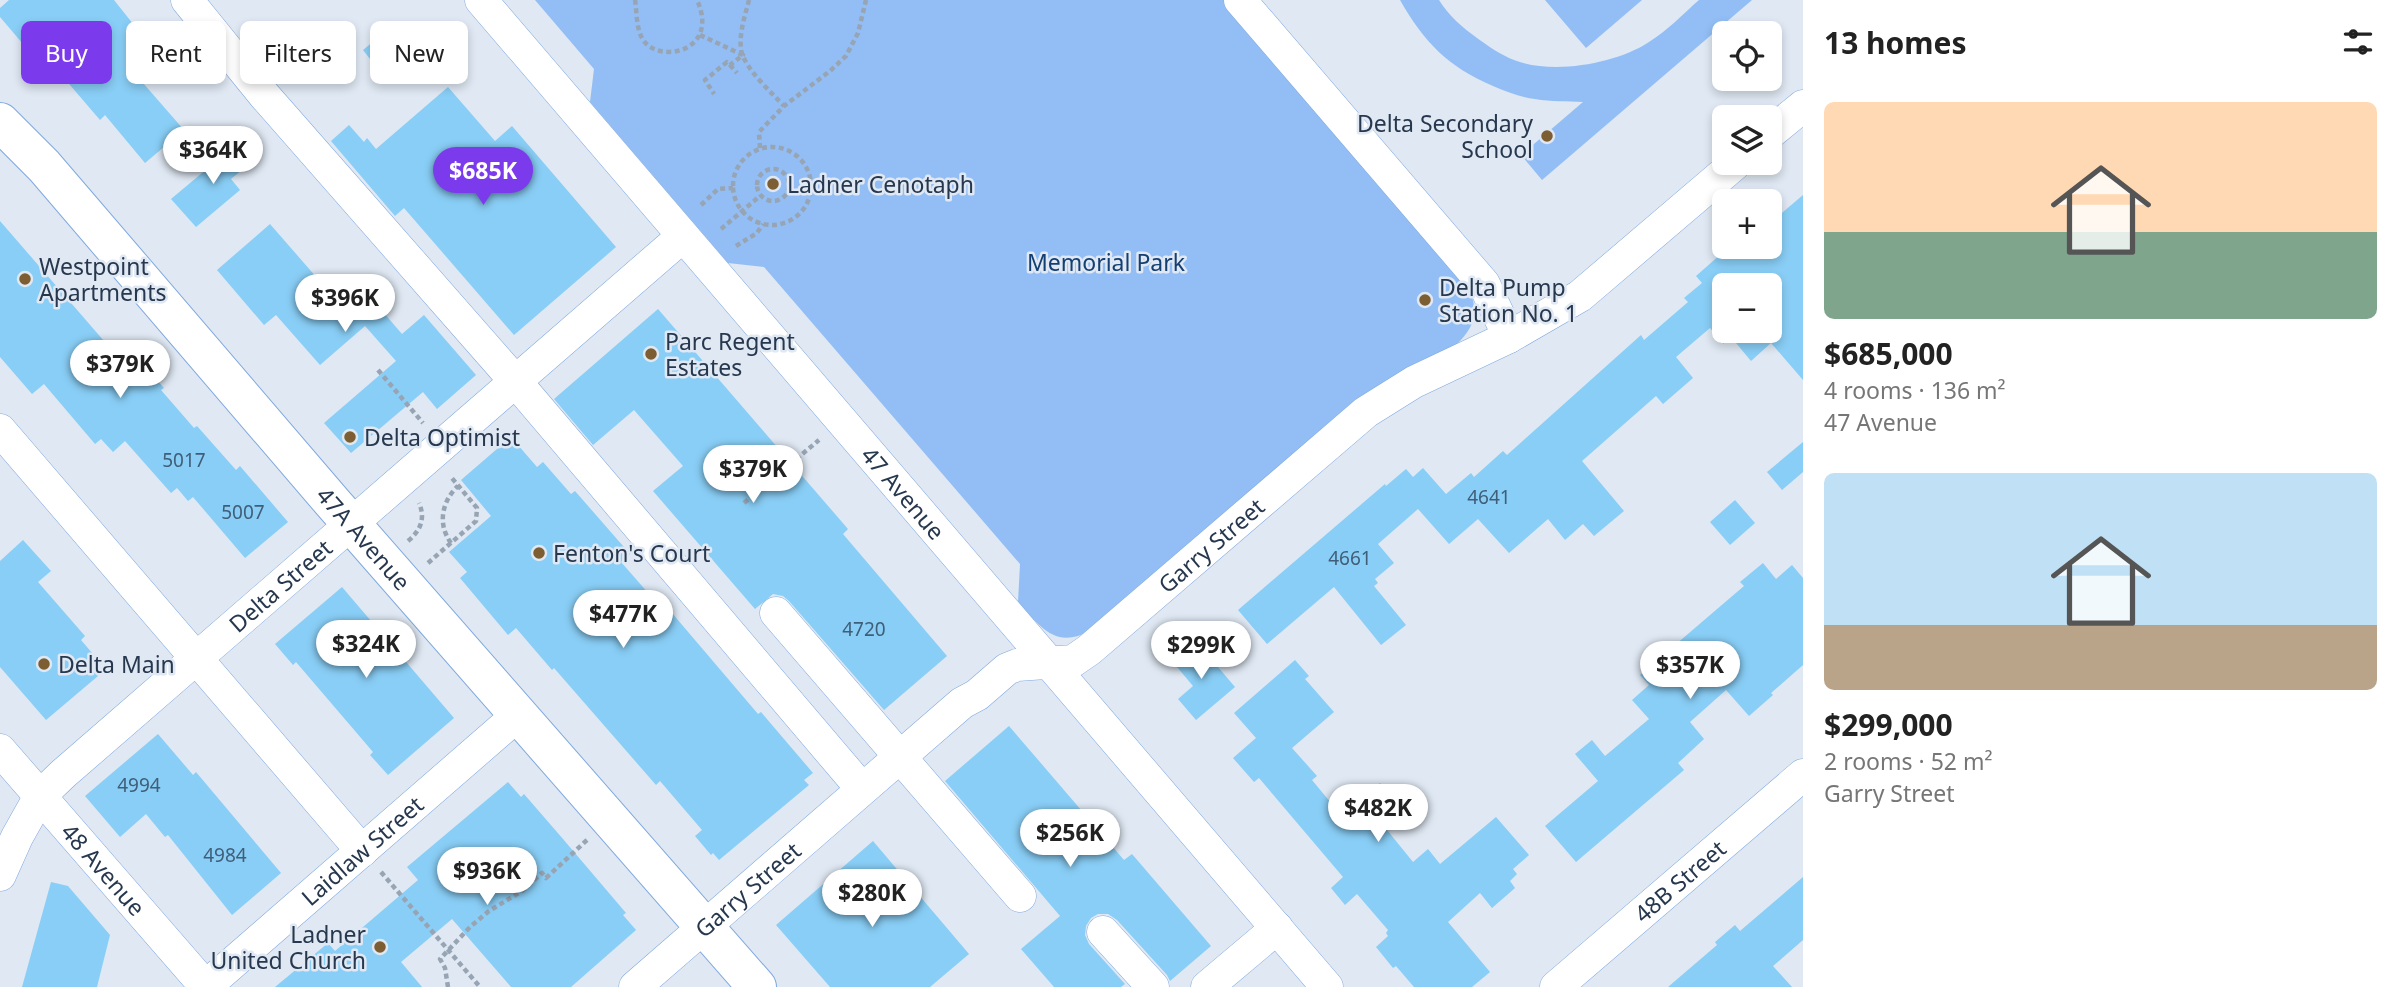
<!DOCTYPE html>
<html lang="en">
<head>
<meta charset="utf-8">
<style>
	:root { --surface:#fff; --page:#f6f6f6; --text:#222; --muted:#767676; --accent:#7c3aed }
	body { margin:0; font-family:"Noto Sans",sans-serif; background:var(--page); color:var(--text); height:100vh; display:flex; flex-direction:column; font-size:26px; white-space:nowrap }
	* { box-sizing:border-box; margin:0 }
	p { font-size:23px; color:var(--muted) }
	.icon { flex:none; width:38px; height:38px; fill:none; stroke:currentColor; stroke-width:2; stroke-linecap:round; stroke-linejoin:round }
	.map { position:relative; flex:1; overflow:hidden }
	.panel { display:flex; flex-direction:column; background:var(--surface); width:595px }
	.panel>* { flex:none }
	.banner { position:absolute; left:21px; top:21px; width:665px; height:63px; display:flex; gap:14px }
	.controls { position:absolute; left:1712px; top:21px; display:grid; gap:14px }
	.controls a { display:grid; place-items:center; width:70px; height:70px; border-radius:10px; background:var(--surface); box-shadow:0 4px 10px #0003; font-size:35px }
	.price { position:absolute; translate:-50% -60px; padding:0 16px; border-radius:24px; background:#fff; color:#222; font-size:23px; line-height:46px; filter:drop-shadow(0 2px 4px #0008) }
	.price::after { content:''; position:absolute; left:50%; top:42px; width:21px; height:16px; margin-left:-10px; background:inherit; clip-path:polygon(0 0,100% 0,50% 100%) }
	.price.current { background:var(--accent); color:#fff }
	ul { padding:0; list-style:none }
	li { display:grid; align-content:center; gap:14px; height:371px; padding:0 21px }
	li span { display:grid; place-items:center; height:217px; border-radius:10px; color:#555 }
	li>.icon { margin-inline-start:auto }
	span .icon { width:126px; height:126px; fill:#fffc; stroke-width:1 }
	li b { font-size:30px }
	h2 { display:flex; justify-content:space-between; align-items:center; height:84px; padding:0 21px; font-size:30px }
	.tag { padding:0 24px; border-radius:10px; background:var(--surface); box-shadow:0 4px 10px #0003; font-size:24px; line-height:63px }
	.tag.current { background:var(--accent); color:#fff }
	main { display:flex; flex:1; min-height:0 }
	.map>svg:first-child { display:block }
</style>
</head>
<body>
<main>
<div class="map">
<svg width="1803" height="987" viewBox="0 0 1803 987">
	<rect width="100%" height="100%" fill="#dfe8f3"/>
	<path fill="#92bef5" d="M535 0H1226L1460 271C1476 301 1484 319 1455 346L1089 631C1055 650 1039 625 1018 602L1020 564 764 267 728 263 590 102 594 69Z
		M1400 0H1439C1448 15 1463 28 1477 38 1488 46 1501 55 1514 60 1552 75 1616 64 1649 42 1667 31 1683 14 1699 0H1752L1542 180 1521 155 1583 102C1567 101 1551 102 1535 99 1520 97 1507 92 1493 86 1448 67 1424 42 1400 0Z
		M1545 0H1642L1586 48Z"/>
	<path fill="#89cef6" d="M9 0H114L165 64 143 83 184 130 145 163 105 115 100 120 64 78 57 84 0 17V8Z
		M393 25 420 55 393 79 380 65 377 68 363 50Z
		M448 87 495 141 512 126 616 247 514 335 404 208 395 216 331 141 349 125 364 142 367 138 376 149Z
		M239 142 254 160 231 179 240 190 196 227 171 199Z
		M1803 195V380L1771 343 1751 361 1726 331H1769V285H1724V344L1710 328 1676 357 1693 378 1663 404 1656 396 1582 461 1624 511 1594 536 1583 524 1565 540 1548 519 1509 553 1478 519 1449 544 1418 509 1378 544 1394 563 1375 579 1378 583 1374 586 1406 625 1381 645 1334 587 1267 644 1238 610 1385 484 1386 486 1406 469 1413 477 1423 468 1446 494 1471 473 1474 477 1503 451 1507 455 1641 335 1644 340 1688 302 1684 298 1702 283 1696 276 1729 247H1769V224Z
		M0 221 117 356 125 349 136 363 139 360 164 388 161 390 194 428 197 426 236 470 240 466 288 522 245 558 193 497 188 501 177 488 171 493 125 441 113 452 101 439 95 444 44 384 32 394 0 357Z
		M270 224 331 294 352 276 402 334 424 315 476 375 437 409 423 392 351 453 324 423 396 361 365 326 320 365 276 315 264 325 217 270Z
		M658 309 848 529 843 534 947 656 884 710 789 601 783 596 773 594 755 609 653 491 683 466 634 410 593 445 554 399Z
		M511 437 537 467 543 462 571 494 575 491 630 554 621 562 656 602 660 599 758 714 761 712 813 773 804 780 809 785 719 860 713 853 711 855 695 836 702 830 660 781 656 785 554 668 552 670 516 628 508 635 460 578 467 572 449 552 491 516 461 480Z
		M1803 442V472L1782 490 1767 472Z
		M1735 500 1755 523 1730 545 1710 522Z
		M23 540 51 571 38 582 85 636 81 640 93 654 86 661 98 676 46 720 0 667V561Z
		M1763 563 1776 579 1792 565 1803 578V665L1771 693 1773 695 1749 716 1726 690 1690 722 1704 739 1678 763 1684 770 1576 862 1545 826 1598 781 1575 754 1592 740 1605 756 1649 719 1632 700 1649 685 1640 675 1744 586 1740 582Z
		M342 587 454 718 388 775 370 755 373 752 296 662 293 665 275 644Z
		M1196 641 1235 687 1196 720 1178 699 1193 686 1172 661Z
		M1295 660 1309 676 1305 679 1334 712 1292 748 1317 776 1312 780 1341 815 1380 783 1402 809 1383 825 1413 862 1428 849 1440 864 1496 817 1529 855 1513 869 1517 874 1510 881 1515 888 1492 908 1480 893 1448 922 1490 972 1472 987H1414L1396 966 1393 968 1376 947 1388 936 1386 933 1388 930 1357 894 1345 905 1331 888 1343 877 1259 778 1254 782 1233 758 1256 738 1234 713Z
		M1009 726 1124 860 1132 854 1211 946 1170 981 1167 975 1117 920 1108 914H1098L1091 918 1086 926 1085 935 1089 944 1125 984 1121 987H1054L1021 949 1060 916 945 781Z
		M158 734 193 775 196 772 281 873 232 915 168 835 165 837 146 814 120 837 85 796Z
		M508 782 521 797 524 794 563 839 626 913 623 915 636 930 571 987H511L452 919 401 962 422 987H275L328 943 335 951 418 880 407 867Z
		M873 841 969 954 930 987H830L776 925Z
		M1803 877V940L1773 966 1792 987H1668L1717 945 1715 942 1735 925 1740 931Z
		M51 882 68 886 110 935 97 987H22Z"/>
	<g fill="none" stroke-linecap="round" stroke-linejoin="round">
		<g stroke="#80a9de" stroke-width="33">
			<g id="minor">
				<path d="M187 0 264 95 516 382 862 789"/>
				<path id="s1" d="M481 0 1327 987"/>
				<path d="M1240 0 1484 284 1509 337"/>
				<path d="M1769 134 1803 106"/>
				<path d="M0 430 362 851"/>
				<path d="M776 613 1020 896"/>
				<path id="s2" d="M0 750 206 987"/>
				<path id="s3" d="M0 875 17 837 40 796 63 774 683 236"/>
				<path d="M1103 932 1153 987"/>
				<path id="s4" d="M205 987 519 714"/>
				<path id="s5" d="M635 987 962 703 977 695 1007 669 1017 665 1073 661 1089 650 1366 412 1414 382 1509 337 1580 296 1736 163"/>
				<path d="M1207 987 1277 928"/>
				<path id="s6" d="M1556 987 1803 775"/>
			</g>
		</g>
		<g stroke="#80a9de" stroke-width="40">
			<g id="major">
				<path id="s7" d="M0 122 44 166 333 503 757 987"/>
			</g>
		</g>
		<path stroke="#97a4b3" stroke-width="4.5" stroke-dasharray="5 3.5" stroke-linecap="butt" d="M635 0C637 12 636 27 642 38 656 65 721 53 697 0
			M749 0C745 16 739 33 741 49 743 67 772 93 784 106
			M700 35 743 55 730 65 727 62 705 80 714 94
			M730 65 737 73
			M733 186a39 39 0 1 1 78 0a39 39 0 1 1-78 0Z
			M760 148 759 132 784 106 830 71 846 56 858 33 866 0
			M757 185a16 16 0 1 1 32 0a16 16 0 1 1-32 0Z
			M701 205 718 189 733 188
			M721 229 760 196
			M736 246 757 233 763 224
			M378 370 423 423
			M744 503 819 440
			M408 541C420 531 426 519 419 503
			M451 543C437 524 442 501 458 486
			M428 563 476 521 477 508 451 477
			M381 872 480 987
			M448 987 445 968 440 959 470 927 489 911 522 891 542 873 546 878 587 840"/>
		<use href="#minor" stroke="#fff" stroke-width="32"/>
		<use href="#major" stroke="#fff" stroke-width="38"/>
	</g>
	<g fill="#7c5e32" stroke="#dfe8f3" stroke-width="2.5">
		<circle cx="1547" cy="136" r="7"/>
		<circle cx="773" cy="184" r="7"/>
		<circle cx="25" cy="279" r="7"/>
		<circle cx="1425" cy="300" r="7"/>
		<circle cx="651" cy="354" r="7"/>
		<circle cx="350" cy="437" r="7"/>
		<circle cx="539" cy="553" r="7"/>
		<circle cx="44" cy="664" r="7"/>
		<circle cx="380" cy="947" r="7"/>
	</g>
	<g text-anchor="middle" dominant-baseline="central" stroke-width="5" stroke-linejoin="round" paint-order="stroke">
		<g font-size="19" fill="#405e78">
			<text x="184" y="460">5017</text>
			<text x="1489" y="497">4641</text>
			<text x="243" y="512">5007</text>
			<text x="1350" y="558">4661</text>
			<text x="864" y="629">4720</text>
			<text x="139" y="785">4994</text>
			<text x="225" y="855">4984</text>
		</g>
		<g font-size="23" fill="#27384e" stroke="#dfe8f3" text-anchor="start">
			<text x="1533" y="123" text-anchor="end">Delta Secondary<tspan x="1533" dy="26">School</tspan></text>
			<text x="787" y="184">Ladner Cenotaph</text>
			<text x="39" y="266">Westpoint<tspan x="39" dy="26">Apartments</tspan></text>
			<text x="1439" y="287">Delta Pump<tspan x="1439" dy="26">Station No. 1</tspan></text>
			<text x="665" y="341">Parc Regent<tspan x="665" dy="26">Estates</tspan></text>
			<text x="364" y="437">Delta Optimist</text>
			<text x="553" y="553">Fenton's Court</text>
			<text x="58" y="664">Delta Main</text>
			<text x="366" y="934" text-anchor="end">Ladner<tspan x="366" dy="26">United Church</tspan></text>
		</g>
		<g font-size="23" fill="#143f72" stroke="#dfe8f3">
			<text x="1106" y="262">Memorial Park</text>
		</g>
		<g font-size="23" fill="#27384e" stroke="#dfe8f3">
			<text stroke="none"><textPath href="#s1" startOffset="649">47 Avenue</textPath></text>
			<text stroke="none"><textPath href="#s7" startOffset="553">47A Avenue</textPath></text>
			<text stroke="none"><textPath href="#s5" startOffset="737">Garry Street</textPath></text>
			<text stroke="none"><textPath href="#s3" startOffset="408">Delta Street</textPath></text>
			<text stroke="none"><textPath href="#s4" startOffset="208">Laidlaw Street</textPath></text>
			<text stroke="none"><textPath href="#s2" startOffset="158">48 Avenue</textPath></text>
			<text stroke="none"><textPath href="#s6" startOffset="163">48B Street</textPath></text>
			<text stroke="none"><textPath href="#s5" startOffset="149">Garry Street</textPath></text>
		</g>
	</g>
</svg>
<div class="controls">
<a><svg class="icon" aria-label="locate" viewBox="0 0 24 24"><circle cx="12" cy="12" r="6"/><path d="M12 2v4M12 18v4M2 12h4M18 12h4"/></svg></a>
<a><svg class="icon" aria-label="layers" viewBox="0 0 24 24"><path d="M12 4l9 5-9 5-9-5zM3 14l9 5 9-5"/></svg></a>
<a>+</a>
<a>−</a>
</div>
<b class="price" style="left:213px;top:186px">$364K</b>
<b class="price current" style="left:483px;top:207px">$685K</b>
<b class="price" style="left:345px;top:334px">$396K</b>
<b class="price" style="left:120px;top:400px">$379K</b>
<b class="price" style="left:753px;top:505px">$379K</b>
<b class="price" style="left:623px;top:650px">$477K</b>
<b class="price" style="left:366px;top:680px">$324K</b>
<b class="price" style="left:1201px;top:681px">$299K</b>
<b class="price" style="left:1690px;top:701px">$357K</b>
<b class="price" style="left:1378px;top:844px">$482K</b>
<b class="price" style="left:1070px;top:869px">$256K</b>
<b class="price" style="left:487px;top:907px">$936K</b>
<b class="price" style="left:872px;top:929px">$280K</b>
<div class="banner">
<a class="tag current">Buy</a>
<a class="tag">Rent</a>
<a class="tag">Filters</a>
<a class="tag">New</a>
</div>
</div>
<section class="panel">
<h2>13 homes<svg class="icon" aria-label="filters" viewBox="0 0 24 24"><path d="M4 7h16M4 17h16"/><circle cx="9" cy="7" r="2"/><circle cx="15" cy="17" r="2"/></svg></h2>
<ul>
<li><span style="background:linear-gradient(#ffd9b3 60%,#7fa58c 0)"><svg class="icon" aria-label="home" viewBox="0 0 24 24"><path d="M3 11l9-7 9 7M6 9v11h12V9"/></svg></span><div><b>$685,000</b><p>4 rooms · 136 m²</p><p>47 Avenue</p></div></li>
<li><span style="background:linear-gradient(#bfe0f5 70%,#b9a48a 0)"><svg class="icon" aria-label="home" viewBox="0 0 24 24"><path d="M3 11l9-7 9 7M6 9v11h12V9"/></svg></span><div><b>$299,000</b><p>2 rooms · 52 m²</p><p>Garry Street</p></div></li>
</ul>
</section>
</main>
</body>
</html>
